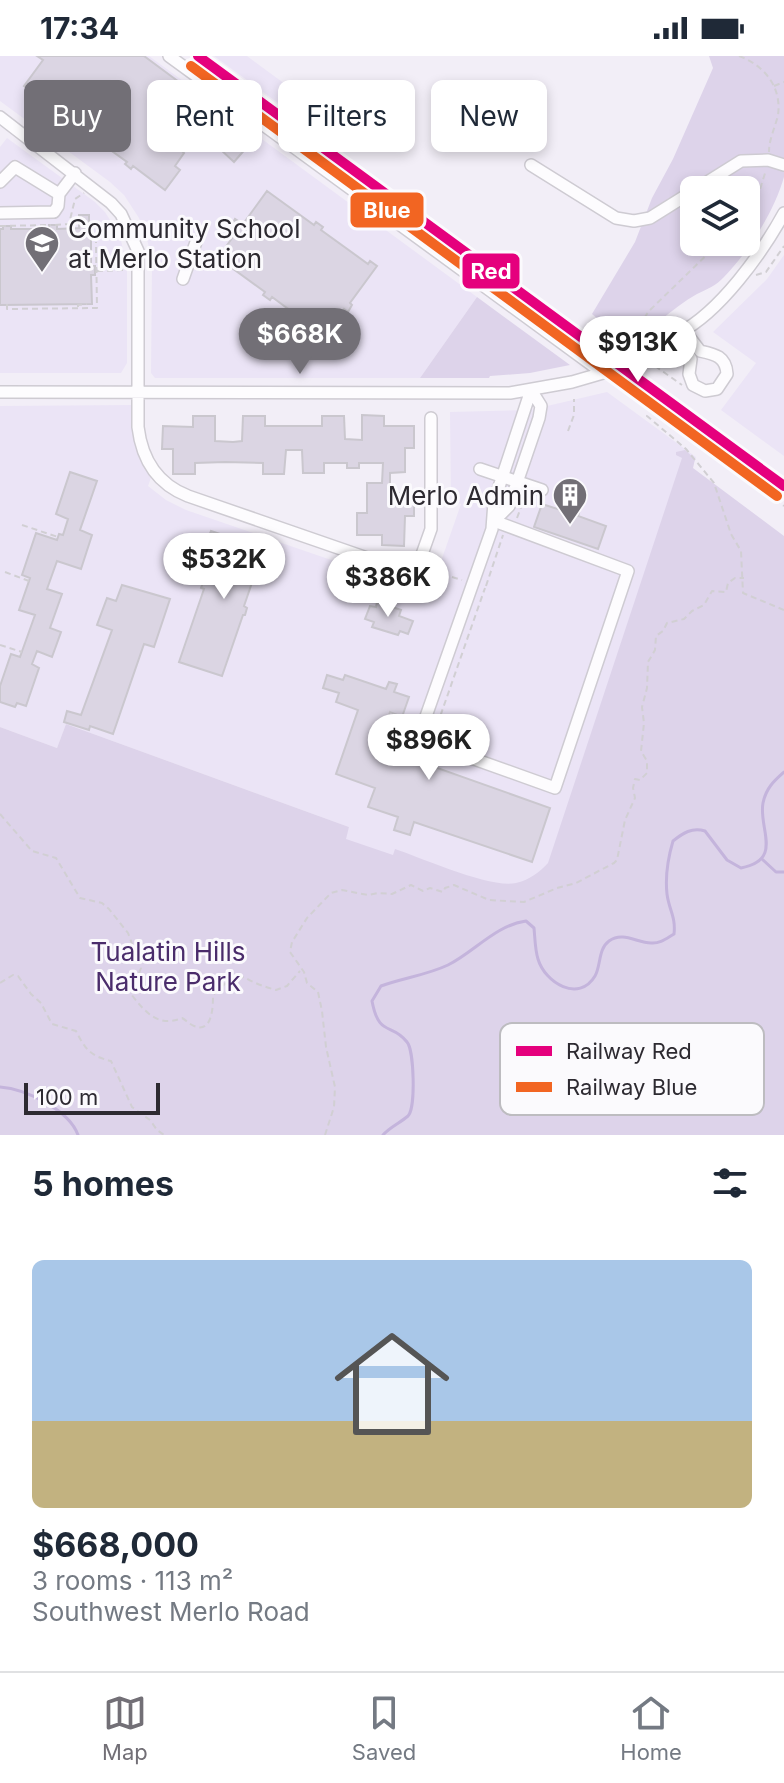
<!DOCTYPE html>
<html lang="en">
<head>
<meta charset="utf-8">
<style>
	:root { --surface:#fff; --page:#f2f2f3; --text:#1f2937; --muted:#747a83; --line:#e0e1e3; --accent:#726f76 }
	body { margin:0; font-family:Inter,sans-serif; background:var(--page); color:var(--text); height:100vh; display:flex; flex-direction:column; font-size:30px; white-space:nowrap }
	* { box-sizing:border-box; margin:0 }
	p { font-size:26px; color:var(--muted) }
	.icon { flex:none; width:44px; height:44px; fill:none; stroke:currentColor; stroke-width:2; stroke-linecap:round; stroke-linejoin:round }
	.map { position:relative; height:1079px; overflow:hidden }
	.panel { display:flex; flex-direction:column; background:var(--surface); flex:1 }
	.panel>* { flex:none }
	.banner { position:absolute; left:24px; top:24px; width:736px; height:72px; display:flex; gap:16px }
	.tools { position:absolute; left:680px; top:120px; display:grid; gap:16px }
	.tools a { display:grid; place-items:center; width:80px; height:80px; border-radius:12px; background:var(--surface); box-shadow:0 4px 12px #0003; font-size:40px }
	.scale { position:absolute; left:24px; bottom:20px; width:136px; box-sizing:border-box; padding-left:8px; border:4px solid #2d2a31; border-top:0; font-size:22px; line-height:28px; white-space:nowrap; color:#2d2a31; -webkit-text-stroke:6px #fbfafd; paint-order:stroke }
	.price { position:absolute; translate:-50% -68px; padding:0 18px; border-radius:28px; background:#fff; color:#222; font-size:26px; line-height:52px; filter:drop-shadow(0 2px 4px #0008) }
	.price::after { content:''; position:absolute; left:50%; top:48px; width:24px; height:18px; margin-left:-12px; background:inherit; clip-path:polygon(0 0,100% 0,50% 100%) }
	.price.selected { background:var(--accent); color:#fff }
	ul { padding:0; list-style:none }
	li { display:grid; align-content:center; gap:16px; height:424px; padding:0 32px }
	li+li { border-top:2px solid var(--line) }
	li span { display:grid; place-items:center; height:248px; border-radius:12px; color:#555 }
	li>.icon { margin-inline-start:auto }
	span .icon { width:144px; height:144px; fill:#fffc; stroke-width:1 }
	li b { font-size:34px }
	h2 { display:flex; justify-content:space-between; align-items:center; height:96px; padding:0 32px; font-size:34px }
	.chip { padding:0 28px; border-radius:12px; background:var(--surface); box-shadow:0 4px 12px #0003; font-size:28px; line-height:72px }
	.chip.selected { background:var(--accent); color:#fff }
	.status { display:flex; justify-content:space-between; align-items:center; height:56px; padding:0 40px; background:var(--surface); direction:ltr }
	.status svg { height:22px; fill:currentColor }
	.dock { display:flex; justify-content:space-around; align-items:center; height:112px; border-top:2px solid var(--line); background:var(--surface); font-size:22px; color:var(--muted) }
	.dock a { display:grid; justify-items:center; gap:4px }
	.dock .selected { color:var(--accent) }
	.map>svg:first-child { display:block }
</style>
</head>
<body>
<div class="status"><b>17:34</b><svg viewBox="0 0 49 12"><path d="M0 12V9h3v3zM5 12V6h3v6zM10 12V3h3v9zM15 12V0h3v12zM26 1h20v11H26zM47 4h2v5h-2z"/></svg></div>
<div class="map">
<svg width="784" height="1079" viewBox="0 0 784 1079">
	<rect width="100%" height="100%" fill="#f2eef7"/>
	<path fill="#ebe4f6" d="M0 0H149L477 241 420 322H155L151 317 152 209 148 187 139 162 124 139 110 126 0 45Z
		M214 0H247L304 42 293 58Z
		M7 82 95 146 105 156 120 180 127 212V307L121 317H0V91Z
		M784 199V400L721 354 756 307 713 276 767 223Z
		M607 336 696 401 535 865 341 795 349 771 66 668 57 692 0 671V350L133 349 152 419 148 430 166 444 186 454 378 520 387 496 438 514 461 448 451 444 450 356 530 354Z"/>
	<path fill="#ddd3ea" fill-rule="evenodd" d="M709 0H784V121C774 156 749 195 724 221 716 230 707 233 697 238 672 252 652 274 626 287L592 258 635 186 652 142 673 103 713 12ZM694 134H746V186H694Z
		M477 241 570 309 530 317 490 320 489 322H420Z
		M685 394 695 403 693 412 784 480V1079H0V671L57 692 66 668 349 771 346 783 393 799 395 793C422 802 491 833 516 827 529 824 540 816 548 807L682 402 676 399V396Z"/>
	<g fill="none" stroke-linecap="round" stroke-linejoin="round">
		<path stroke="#c4b4dc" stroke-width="3" d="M762 803 776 816H784
			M0 1031C26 1033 69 1054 78 1079
			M383 1079C390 1071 400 1067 408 1060 416 1052 414 994 407 986 392 966 379 982 372 945L381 930C403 922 427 919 448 909 474 896 496 869 526 865L534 872C535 882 535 894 538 903 545 927 579 947 595 920 601 910 598 893 609 885 623 875 637 887 651 887 660 888 667 882 674 878 676 861 669 854 667 838 665 820 668 802 673 785 683 777 692 771 705 775L727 804 741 812C784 804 758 772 763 747 766 732 774 725 784 716"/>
	</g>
	<path fill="#dbd5e3" stroke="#cac7ce" stroke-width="2" d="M37 0H144L214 52 182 95 184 97 175 110 180 114 165 134 133 110 131 113 125 108 127 106 95 83 93 85 87 80 89 78 55 53 53 55 47 51 48 48 24 30 43 4Z
		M233 79 247 91 234 106 221 94Z
		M267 135 314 169 316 166 323 171 321 174 368 208 370 205 377 210 350 247 352 249 348 256 344 253 323 283 316 278 318 275 272 241 270 244 263 239 265 236 225 207 223 210 216 205 237 175 231 170 235 163 243 168Z
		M79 159H89V172H91V210H95V219H91L92 248 0 249V173H3V170H11V173H49V169H57V173L79 172Z
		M362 359 384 360V370H414V392H405V416L390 417V437H414V460H405L404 490 382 489V479H357V457H367V427H382L383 407H359V412H347V407H324V417H303L302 394H286L284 418H263V407L225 406 195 407V418H173V393H162L163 370 193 371V360H215V385L233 386 242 385 243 360H265V370H322V360H344L345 383 362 384Z
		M70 416 97 425 80 474 92 479 81 513 57 505 47 533 62 538 50 572 61 576 52 601 37 595 32 608 39 612 26 650 17 647 15 651 0 646V630L11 598 20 601 35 559 19 554 30 522 22 519 36 477 57 484 59 478 63 479 68 463 56 458Z
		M542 448 570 457 571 454 579 457 578 460 606 470 598 493 534 471Z
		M211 475 280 498 274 517 262 512 260 519 255 518 244 550 247 552 245 559H243L222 620 179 606 204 533 201 532 214 496 204 493Z
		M122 529 170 543 154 591 144 588 113 678 90 670 89 674 64 666 67 655 81 659 112 574 97 569 107 542 116 545Z
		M377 546 401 554 399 560 413 565 408 578 400 575 398 579 372 571 374 566 365 563 370 550 376 551Z
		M327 619 343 624 345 619 386 633 389 626 397 628 394 636 409 641 402 661 390 656 378 691 550 752 532 806 414 766 410 779 394 774 398 761 368 751 375 732 336 718 358 654 336 646 339 637 323 632Z"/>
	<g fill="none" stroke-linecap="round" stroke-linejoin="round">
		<g stroke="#cecbd2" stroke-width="14">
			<path id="minor" d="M169 0 603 317
				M0 61 111 147 121 158 138 195V371C142 404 157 428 188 440L425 522 422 532
				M531 109 616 162 634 165 650 162 741 105 768 104 784 109
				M0 126 15 111 59 138
				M0 157 54 156 58 150 59 138 75 117
				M183 223 196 186
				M678 278 691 303 689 318 693 329 705 335 717 333 727 318C726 300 714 298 700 295L684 274
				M603 317C623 294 652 290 679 277 720 256 762 197 784 157
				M0 336 510 337 572 326 603 317 621 316 676 288 678 278
				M480 413 542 434
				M494 465 628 515 555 732 418 683 492 473 494 446 531 334
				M494 465 509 450 539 362 541 350 531 334
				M415 518 431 473V362"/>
		</g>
		<path stroke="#d1cfd3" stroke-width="2" stroke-dasharray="6 4" stroke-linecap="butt" d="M739 0C764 9 782 31 778 59 775 72 769 83 769 96
			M774 30 784 26
			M746 159 758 140 766 114
			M55 169 69 168 75 143 84 137
			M0 170 51 169
			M97 215 126 214
			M756 219 766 216 784 190
			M7 248V253L97 252 96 186
			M78 251V249L87 248
			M641 281 640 270 648 256 720 186
			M655 310 682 329
			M626 326 635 337 784 450
			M653 351 647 360 686 393 714 427 731 478 741 495 743 537 784 554
			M568 375 574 359V343
			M517 462 526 438
			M22 469 58 481
			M5 516 29 525
			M452 521 462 524
			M486 530 503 479
			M0 589 22 596
			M434 678 485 532
			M428 709 431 700
			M0 758 32 795 56 802 80 842 102 847 109 853 128 877 141 912 131 938C145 956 158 972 182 962 186 964 189 968 194 970 213 978 213 949 213 939L230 923 244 921C254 927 265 931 276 934L287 930 300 915
			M0 927 13 919 18 920 31 938 41 947 52 968 76 975C85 993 90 1000 111 1005L132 1051 150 1064 157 1074 164 1079
			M325 1079 334 1051 335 1031 326 991 322 955 318 936 307 927 304 916 290 896 292 886 307 862 331 837 342 834 368 839 378 837 392 838 411 829 423 835 430 832 443 836 445 832 454 829 489 844 524 846 557 832 576 827 614 807 617 804 625 764 635 742 633 732 635 723 640 724 647 717V705L641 695 644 667 642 651 647 632 648 606 655 594 656 580 663 575 667 567 684 563 692 555 704 549 712 535 726 536 728 527 735 522H744"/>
		<use href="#minor" stroke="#fdfcfe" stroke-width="11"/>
		<g stroke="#fbfafd" stroke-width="16">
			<path id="rail-1" d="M198 0 784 430"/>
		</g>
		<g stroke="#fbfafd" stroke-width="16">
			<path id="rail-2" d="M191 10 777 440"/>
		</g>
		<use href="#rail-1" stroke="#e5007d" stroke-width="10"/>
		<use href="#rail-2" stroke="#f26522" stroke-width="10"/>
	</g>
	<defs>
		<g id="school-pin" transform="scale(1.8)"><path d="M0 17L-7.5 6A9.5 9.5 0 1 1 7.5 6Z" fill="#726f76" stroke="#fbfafd"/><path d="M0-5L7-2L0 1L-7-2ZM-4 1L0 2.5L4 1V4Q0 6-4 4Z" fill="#fff"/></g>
		<g id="building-pin" transform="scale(1.8)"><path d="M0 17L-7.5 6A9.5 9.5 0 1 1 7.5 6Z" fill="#726f76" stroke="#fbfafd"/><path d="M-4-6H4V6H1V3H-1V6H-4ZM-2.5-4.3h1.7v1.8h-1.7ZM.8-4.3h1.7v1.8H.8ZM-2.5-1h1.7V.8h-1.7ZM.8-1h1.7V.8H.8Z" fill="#fff"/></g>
	</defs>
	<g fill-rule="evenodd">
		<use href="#school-pin" x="42" y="187"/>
		<use href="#building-pin" x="570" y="439"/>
	</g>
	<g text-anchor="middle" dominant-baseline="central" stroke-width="6" stroke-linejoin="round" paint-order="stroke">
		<g font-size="26" fill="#2d2a31" stroke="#fbfafd" text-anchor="start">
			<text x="68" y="172">Community School<tspan x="68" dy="30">at Merlo Station</tspan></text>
			<text x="544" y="439" text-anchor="end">Merlo Admin</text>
		</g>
		<g font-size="26" fill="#4a2c6b" stroke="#fbfafd">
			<text x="168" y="895">Tualatin Hills<tspan x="168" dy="30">Nature Park</tspan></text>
		</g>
	</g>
	<rect x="500" y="967" width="264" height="92" rx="12" fill="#fbfafd" stroke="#bdbcc0" stroke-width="2"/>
	<rect x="516" y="990" width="36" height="10" fill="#e5007d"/>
	<rect x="516" y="1026" width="36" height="10" fill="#f26522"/>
	<g font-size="22" fill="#2d2a31">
		<text x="566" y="1003">Railway Red</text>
		<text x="566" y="1039">Railway Blue</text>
	</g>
	<g stroke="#fbfafd" stroke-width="3">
		<rect x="349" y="135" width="76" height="38" rx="8" fill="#f26522"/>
		<rect x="461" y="196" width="60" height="38" rx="8" fill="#e5007d"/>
	</g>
	<g font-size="22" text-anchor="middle" font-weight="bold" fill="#fff">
		<text x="387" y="162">Blue</text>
		<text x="491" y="223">Red</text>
	</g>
</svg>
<div class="tools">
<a><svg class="icon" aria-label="layers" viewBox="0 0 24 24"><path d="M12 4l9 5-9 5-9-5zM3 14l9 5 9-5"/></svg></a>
</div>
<div class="scale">100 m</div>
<b class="price selected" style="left:300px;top:320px">$668K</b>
<b class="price" style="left:638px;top:328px">$913K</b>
<b class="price" style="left:224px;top:545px">$532K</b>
<b class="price" style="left:388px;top:563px">$386K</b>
<b class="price" style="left:429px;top:726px">$896K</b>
<div class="banner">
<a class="chip selected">Buy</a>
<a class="chip">Rent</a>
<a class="chip">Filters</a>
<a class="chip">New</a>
</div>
</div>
<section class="panel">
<h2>5 homes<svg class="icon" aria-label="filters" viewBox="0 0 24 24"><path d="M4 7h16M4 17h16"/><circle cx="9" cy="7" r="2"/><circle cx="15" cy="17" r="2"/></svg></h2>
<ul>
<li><span style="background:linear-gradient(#a9c7e8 65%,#c2b280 0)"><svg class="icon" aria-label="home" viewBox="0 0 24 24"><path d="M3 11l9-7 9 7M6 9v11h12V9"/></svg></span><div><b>$668,000</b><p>3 rooms · 113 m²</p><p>Southwest Merlo Road</p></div></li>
</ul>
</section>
<nav class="dock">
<a class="selected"><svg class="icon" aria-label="map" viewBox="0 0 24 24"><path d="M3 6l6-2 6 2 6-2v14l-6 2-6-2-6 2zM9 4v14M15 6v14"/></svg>Map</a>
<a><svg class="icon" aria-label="saved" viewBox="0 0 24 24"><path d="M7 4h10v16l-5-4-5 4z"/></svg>Saved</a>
<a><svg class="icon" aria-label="home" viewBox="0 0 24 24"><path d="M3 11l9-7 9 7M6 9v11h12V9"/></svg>Home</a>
</nav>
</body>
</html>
